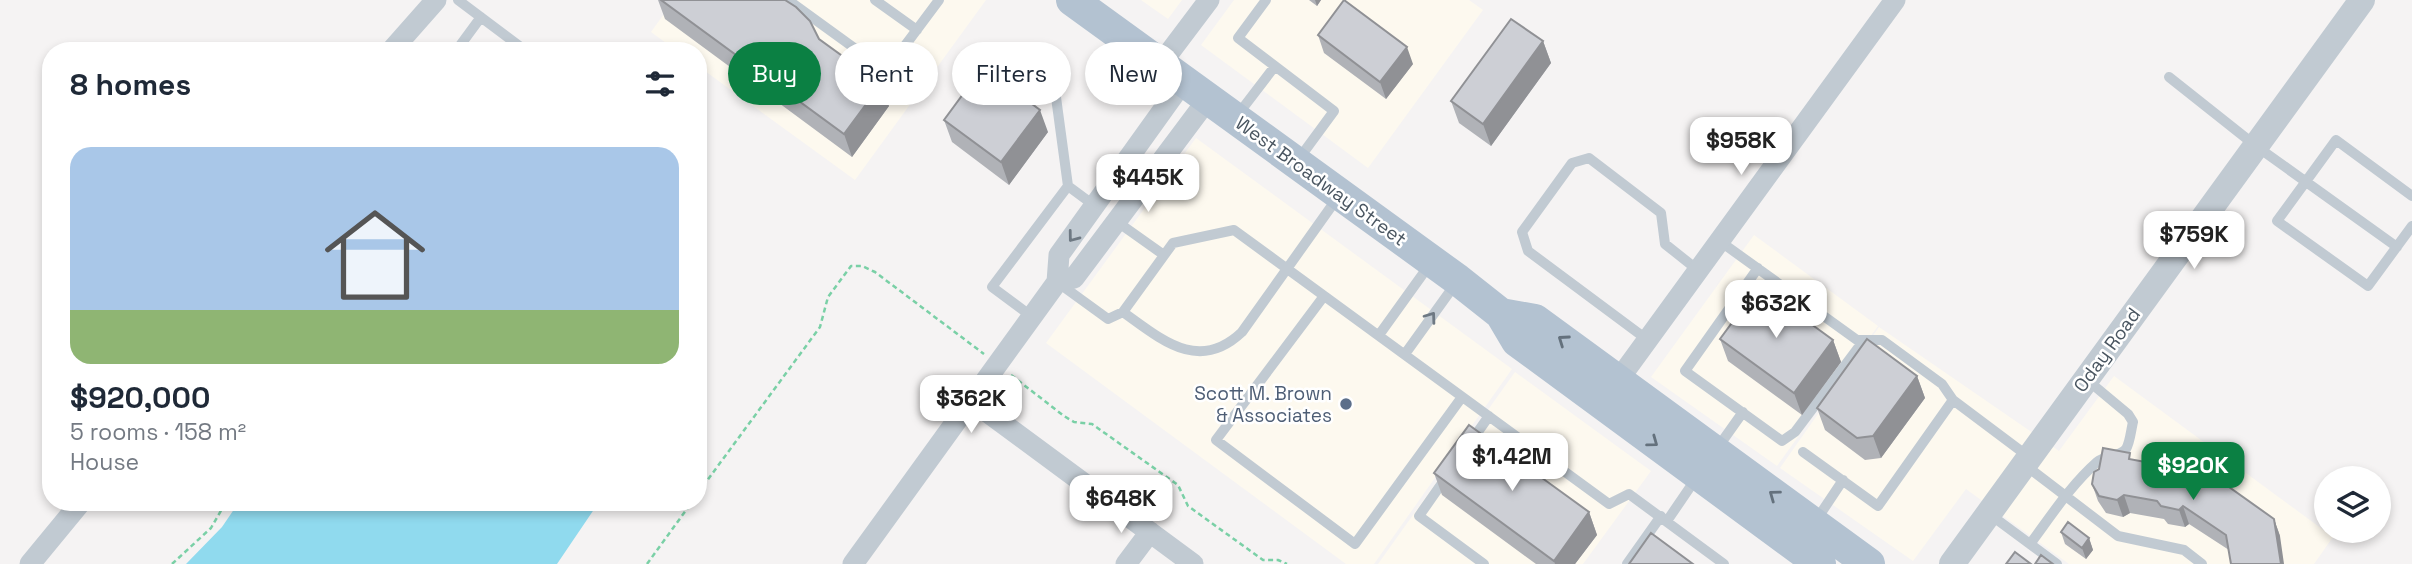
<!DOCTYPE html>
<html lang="en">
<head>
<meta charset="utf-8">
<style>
	:root { --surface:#fff; --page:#f2f2f3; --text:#1f2937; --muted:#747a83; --accent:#0b8043 }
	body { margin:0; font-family:"Space Grotesk",sans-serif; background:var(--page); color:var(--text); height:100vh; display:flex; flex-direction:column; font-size:26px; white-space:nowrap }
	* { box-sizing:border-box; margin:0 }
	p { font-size:23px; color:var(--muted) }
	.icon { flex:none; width:38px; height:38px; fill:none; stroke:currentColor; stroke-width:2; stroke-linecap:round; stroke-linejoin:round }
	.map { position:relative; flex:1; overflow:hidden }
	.drawer { position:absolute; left:42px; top:42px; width:665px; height:469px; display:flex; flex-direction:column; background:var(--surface); border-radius:28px; box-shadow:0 4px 10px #0003 }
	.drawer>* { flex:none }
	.banner { position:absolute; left:728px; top:42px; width:665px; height:63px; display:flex; gap:14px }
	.controls { position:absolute; left:2314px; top:466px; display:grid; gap:14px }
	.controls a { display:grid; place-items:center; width:77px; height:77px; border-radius:50%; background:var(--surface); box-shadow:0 4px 10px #0003; font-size:35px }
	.price { position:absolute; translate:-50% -60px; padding:0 16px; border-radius:14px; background:#fff; color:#222; font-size:23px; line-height:46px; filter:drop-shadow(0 2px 4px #0008) }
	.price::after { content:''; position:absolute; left:50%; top:42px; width:21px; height:16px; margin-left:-10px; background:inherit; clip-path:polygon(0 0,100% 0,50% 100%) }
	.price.current { background:var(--accent); color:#fff }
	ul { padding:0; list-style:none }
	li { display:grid; align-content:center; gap:14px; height:371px; padding:0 28px }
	li span { display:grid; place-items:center; height:217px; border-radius:21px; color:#555 }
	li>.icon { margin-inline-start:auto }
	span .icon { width:126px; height:126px; fill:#fffc; stroke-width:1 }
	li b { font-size:30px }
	h2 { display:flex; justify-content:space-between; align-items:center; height:84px; padding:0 28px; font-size:30px }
	.pill { padding:0 24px; border-radius:32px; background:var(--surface); box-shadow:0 4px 10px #0003; font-size:24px; line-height:63px }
	.pill.current { background:var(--accent); color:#fff }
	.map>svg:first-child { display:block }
</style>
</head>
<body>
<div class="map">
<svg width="2412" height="564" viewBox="0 0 2412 564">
	<rect width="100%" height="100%" fill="#f5f3f3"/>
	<path fill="#fdf9ef" d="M674 0H986L855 180 698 66V51H677L651 32Z
		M1141 0H1182L1168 19Z
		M1234 0H1469L1483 10 1368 168 1201 45Z
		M1196 138 1512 369 1374 564H1346L1046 343Z
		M1754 235 1878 326 1777 466 1651 377Z
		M1879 327 2059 451 2114 376 2333 537 2314 564H2069L1966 489 1913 561 1780 468Z
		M1515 372 1651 471 1583 564H1378Z"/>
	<path fill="#90daee" d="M239 502H599L557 564H186L222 527Z"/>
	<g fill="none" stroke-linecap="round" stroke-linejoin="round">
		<path stroke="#7ad0a6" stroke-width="2.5" stroke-dasharray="5 3.5" stroke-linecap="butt" d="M1011 375 1064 416 1074 422 1092 424 1178 485 1188 506 1263 560H1278L1287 564
			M698 493 820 327 828 297 851 266H862L875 272 984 354
			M172 564 211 528 226 502
			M647 564 692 502"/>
		<path stroke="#c1cad2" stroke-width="10" d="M458 0 526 51
			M788 0 886 71 939 0
			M875 0 917 30
			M1266 0 1238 38 1334 111 1298 160
			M456 51 481 17
			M1050 53 1068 186 1095 206
			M2169 77 2256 146 2397 247
			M1236 117 1275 66
			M2412 196 2336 140 2277 221 2368 286 2412 226
			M1116 221 1164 255
			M1721 242 1857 340H1882L1942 384 1953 400 2029 457
			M1758 268 1685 371 1782 441 1795 432 1864 340
			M1057 282 1108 319 1123 312 1173 243 1234 230 1609 504 1629 494 1724 564
			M1324 296 1216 440 1355 544 1462 397
			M1123 312C1162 340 1199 373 1242 332L1338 197
			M1031 316 992 287 1068 186
			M1379 335 1430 264
			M1649 341 1528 251 1522 232 1572 163 1589 158 1661 213 1665 244 1699 271
			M1405 354 1456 283
			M1470 443 1489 416
			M1716 450 1743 412
			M1803 452 1878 506 1953 400
			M2025 465 2118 536 2184 550 2202 564
			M1447 476 1419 516 1484 564
			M1988 513 2057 564
			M1667 521 1697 477
			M1815 522 1843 480
			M2030 544C2051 516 2070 486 2097 462 2105 455 2119 457 2126 449 2130 443 2131 430 2133 422L2128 414 2086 379
			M1627 564 1661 516"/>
		<path stroke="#c1cad2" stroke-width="21" d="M391 51 436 0
			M1160 65 1209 0
			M1057 282 1074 278 1208 99
			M1619 379 1895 0
			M971 400 1193 564
			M30 564 81 502
			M853 564 1057 282 1059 255 1183 82
			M1126 564 1150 532"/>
		<path stroke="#c1cad2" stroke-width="26" d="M1952 564 2362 0"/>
		<path stroke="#b3c2d1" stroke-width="32" d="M1072 0 1458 280 1501 314 1517 341 1820 564
			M1501 314 1535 320 1869 564"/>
	</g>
	<path fill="#b0b2b7" d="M658 0H785L819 39 889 106 852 157 665 19Z
		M1309 0H1321L1317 6Z
		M1318 35 1413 64 1386 99 1324 53Z
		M1543 41 1551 63 1491 146 1459 123 1451 101Z
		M944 120 1048 132 1009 185 952 142Z
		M1720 339 1833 340 1841 362 1802 415 1728 361Z
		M1917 376 1925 398 1881 458 1865 460 1825 430 1817 408Z
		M2133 460 2274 519 2280 536 2229 550 2189 524 2185 527 2168 524 2164 519 2130 513 2123 517 2106 513 2098 501 2092 484 2099 469Z
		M1434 473 1589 512 1597 535 1575 564H1536L1442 495Z
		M2061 532 2089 538 2093 550 2086 559 2065 544Z"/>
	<path fill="#909195" d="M1315 0H1321L1317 6Z
		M1543 41 1551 63 1491 146 1483 124Z
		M1407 47 1413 64 1386 99 1380 82Z
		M881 84 889 106 852 157 844 134Z
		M1040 110 1048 132 1009 185 1001 162Z
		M1833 340 1841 362 1802 415 1794 393Z
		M1917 376 1925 398 1881 458 1873 436Z
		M2124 495 2130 513 2123 517 2117 500Z
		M2183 506 2189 524 2185 527 2179 510Z
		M1589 512 1597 535 1575 564H1555L1554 561Z
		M2274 519 2280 536 2284 564H2281Z
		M2089 538 2093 550 2086 559 2082 548Z"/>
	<path fill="#cdcfd5" stroke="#909195" stroke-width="2" d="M661 0H785L796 7 810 21 819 39 881 84 844 134Z
		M1344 0 1407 47 1380 82 1318 35Z
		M1511 19 1543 41 1483 124 1451 101Z
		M983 67 1040 110 1001 162 944 120Z
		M1759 286 1833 340 1794 393 1720 339Z
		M1867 339 1917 376 1873 436 1857 438 1817 408Z
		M1469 425 1589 512 1554 561 1434 473Z
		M2103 448 2130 453 2129 459 2167 466 2168 459 2198 465 2274 519 2281 564H2231L2226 535 2183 506 2179 510 2161 506 2157 501 2124 495 2117 500 2099 496 2092 484 2094 472 2099 469Z
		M2068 522 2089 538 2082 548 2061 532Z
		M1651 533 1693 564H1629Z
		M2015 552 2031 564H2006Z
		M2041 555 2053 564H2035Z"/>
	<defs><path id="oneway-chevron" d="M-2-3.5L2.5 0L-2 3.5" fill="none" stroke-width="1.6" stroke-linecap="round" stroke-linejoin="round" transform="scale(1.75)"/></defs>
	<g stroke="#6e7983">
		<use href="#oneway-chevron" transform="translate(1073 237) rotate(127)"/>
		<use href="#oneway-chevron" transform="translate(1431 317) rotate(-54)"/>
	</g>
	<g stroke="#64717d">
		<use href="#oneway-chevron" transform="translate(1563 340) rotate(-145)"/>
		<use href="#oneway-chevron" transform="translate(1653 442) rotate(36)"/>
		<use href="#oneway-chevron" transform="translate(1774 495) rotate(-144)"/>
	</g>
	<circle fill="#5c6f8a" stroke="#fff" stroke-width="2.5" cx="1346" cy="404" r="7"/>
	<g text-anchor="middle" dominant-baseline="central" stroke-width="5" stroke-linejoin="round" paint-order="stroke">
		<g font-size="19" fill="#4a5661" stroke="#fff">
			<text transform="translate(1321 181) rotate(36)">West Broadway Street</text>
			<text transform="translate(2107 350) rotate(-54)">Oday Road</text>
		</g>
		<g font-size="19" fill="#4e5e75" stroke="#fff" text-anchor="end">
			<text x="1332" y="393">Scott M. Brown<tspan x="1332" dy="22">&amp; Associates</tspan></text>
		</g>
	</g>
</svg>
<div class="controls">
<a><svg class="icon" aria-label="layers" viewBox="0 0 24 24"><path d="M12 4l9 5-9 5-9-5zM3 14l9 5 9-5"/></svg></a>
</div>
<b class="price" style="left:1741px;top:177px">$958K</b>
<b class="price" style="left:1148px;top:214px">$445K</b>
<b class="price" style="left:2194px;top:271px">$759K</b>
<b class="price" style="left:1776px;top:340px">$632K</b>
<b class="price" style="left:971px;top:435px">$362K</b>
<b class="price" style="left:1512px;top:493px">$1.42M</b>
<b class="price current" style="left:2193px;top:502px">$920K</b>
<b class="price" style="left:1121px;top:535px">$648K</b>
<div class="banner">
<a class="pill current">Buy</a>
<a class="pill">Rent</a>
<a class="pill">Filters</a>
<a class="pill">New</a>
</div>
<section class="drawer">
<h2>8 homes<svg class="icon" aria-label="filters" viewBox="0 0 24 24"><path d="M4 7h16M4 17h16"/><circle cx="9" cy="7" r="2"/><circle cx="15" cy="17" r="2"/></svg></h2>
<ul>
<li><span style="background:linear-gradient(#a9c7e8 75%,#8fb573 0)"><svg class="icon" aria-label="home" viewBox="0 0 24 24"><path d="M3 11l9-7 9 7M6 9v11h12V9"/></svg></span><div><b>$920,000</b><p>5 rooms · 158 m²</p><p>House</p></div></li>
</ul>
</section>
</div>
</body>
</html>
